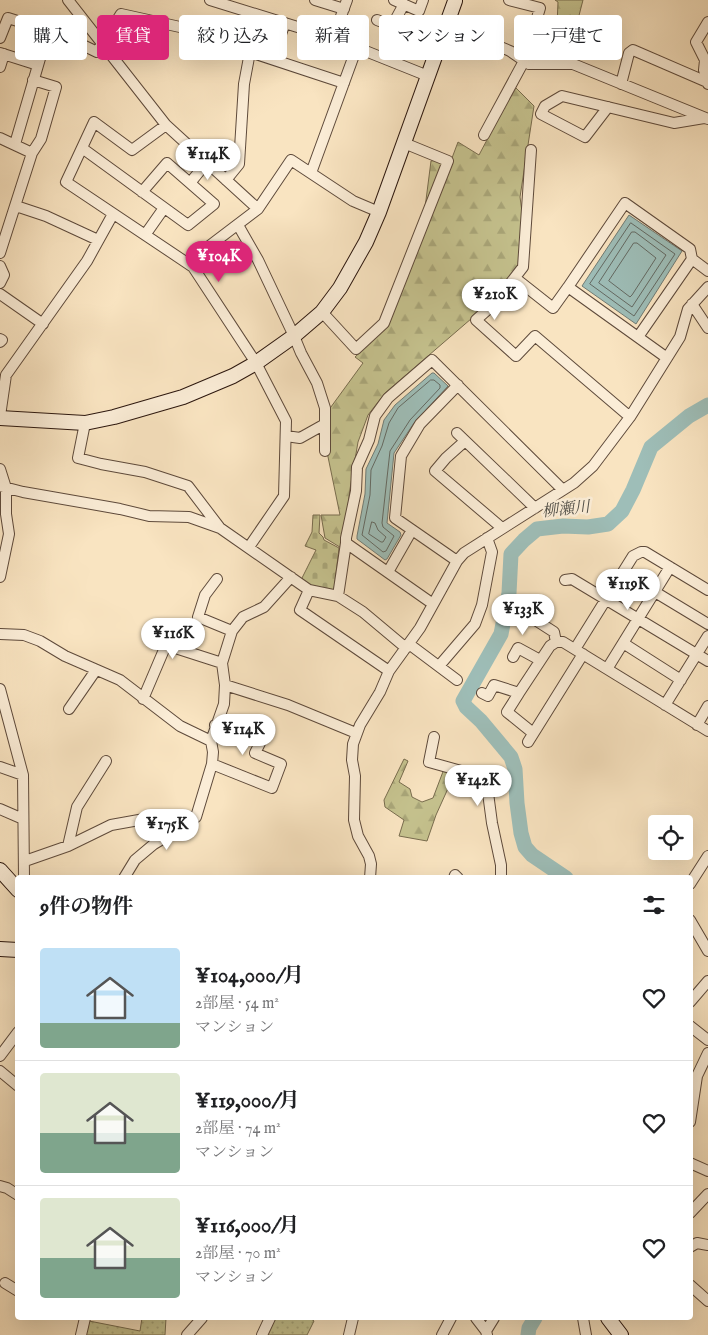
<!DOCTYPE html>
<html lang="ja">
<head>
<meta charset="utf-8">
<style>
	:root { --surface:#fff; --page:#f2f2f2; --text:#202124; --muted:#757577; --line:#e0e0e0; --accent:#db2777 }
	body { margin:0; font-family:"IM FELL English","Noto Serif JP",serif; background:var(--page); color:var(--text); height:100vh; display:flex; flex-direction:column; font-size:19px; white-space:nowrap }
	* { box-sizing:border-box; margin:0 }
	p { font-size:16px; color:var(--muted) }
	.icon { flex:none; width:28px; height:28px; fill:none; stroke:currentColor; stroke-width:2; stroke-linecap:round; stroke-linejoin:round }
	.map { position:relative; flex:1; overflow:hidden }
	.sheet { position:absolute; left:15px; top:875px; width:678px; height:445px; display:flex; flex-direction:column; background:var(--surface); border-radius:5px; box-shadow:0 5px 20px #0002 }
	.sheet>* { flex:none }
	.guide { position:absolute; left:15px; top:15px; width:679px; height:45px; display:flex; gap:10px }
	.controls { position:absolute; left:648px; top:815px; display:grid; gap:10px }
	.controls a { display:grid; place-items:center; width:45px; height:45px; border-radius:5px; background:var(--surface); box-shadow:0 5px 20px #0002; font-size:25px }
	.price { position:absolute; translate:-50% -42px; padding:0 11px; border-radius:18px; background:#fff; color:#222; font-size:16px; line-height:32px; filter:drop-shadow(0 1px 2px #0008) }
	.price::after { content:''; position:absolute; left:50%; top:30px; width:15px; height:11px; margin-left:-8px; background:inherit; clip-path:polygon(0 0,100% 0,50% 100%) }
	.price.selected { background:var(--accent); color:#fff }
	ul { padding:0; list-style:none }
	li { display:flex; align-items:center; gap:15px; height:125px; padding:0 25px }
	li+li { border-top:1px solid var(--line) }
	li span { display:grid; place-items:center; flex:none; width:140px; height:100px; border-radius:5px; color:#555 }
	li>.icon { margin-inline-start:auto }
	span .icon { width:60px; height:60px; fill:#fffc; stroke-width:1 }
	li b { font-size:21px }
	h2 { display:flex; justify-content:space-between; align-items:center; height:60px; padding:0 25px; font-size:21px }
	.tag { padding:0 18px; border-radius:5px; background:var(--surface); box-shadow:0 5px 20px #0002; font-size:18px; line-height:45px }
	.tag.selected { background:var(--accent); color:#fff }
	.map>svg:first-child { display:block }
</style>
</head>
<body>
<div class="map">
<svg width="708" height="1335" viewBox="0 0 708 1335">
	<defs>
		<pattern id="grass-dots" width="8" height="8" patternUnits="userSpaceOnUse" patternTransform="scale(1.25)"><rect width="8" height="8" fill="#c5c28e"/><path d="M2 2h.1M6 6h.1" fill="none" stroke="#a9a679" stroke-width="1.8" stroke-linecap="round"/></pattern>
		<pattern id="forest-firs" width="22" height="20" patternUnits="userSpaceOnUse" patternTransform="scale(1.25)"><rect width="22" height="20" fill="#c5c28e"/><path d="M5 1l3.5 6h-7zM16 11l3.5 6h-7z" fill="#a9a679"/></pattern>
		<pattern id="cemetery-stones" width="16" height="16" patternUnits="userSpaceOnUse" patternTransform="scale(1.25)"><rect width="16" height="16" fill="#c5c28e"/><path d="M2 7V4a2 2 0 0 1 4 0v3zM10 15v-3a2 2 0 0 1 4 0v3z" fill="#a9a679"/></pattern>
	</defs>
	<rect width="100%" height="100%" fill="#f9e4c1"/>
	<filter id="stains"><feTurbulence type="fractalNoise" baseFrequency=".004" numOctaves="4"/><feColorMatrix values="0 0 0 0 .2 0 0 0 0 .09 0 0 0 0 .02 0 0 0 .5 -.17"/></filter>
	<radialGradient id="worn" r=".72"><stop offset=".6" stop-color="#630" stop-opacity="0"/><stop offset="1" stop-color="#630" stop-opacity=".3"/></radialGradient>
	<path fill="url(#grass-dots)" stroke="#786c4e" d="M142 1318H166L165 1335H81L84 1320 140 1331Z
		M270 1318H310L314 1321 307 1335H266Z"/>
	<path fill="url(#forest-firs)" stroke="#786c4e" d="M555 0H583L575 31 557 25 558 2Z
		M515 87 534 106 520 197 528 256 486 306 385 393 368 415 358 442 350 489 343 549 325 538 321 515H340L327 452 328 411 363 363 355 357 387 327 421 239 431 161 452 158 458 142 479 155Z
		M404 759 408 761 399 782 410 789 412 797 422 802 433 798 444 769 455 773 436 815 427 841 399 836 404 820 385 807 384 800Z"/>
	<path fill="url(#cemetery-stones)" stroke="#786c4e" d="M313 515H320L319 533 323 537 324 540 339 548 334 590 332 591 309 585 302 578 316 550 305 546 312 532Z"/>
	<path fill="#9ebeb8" stroke="#707b74" d="M629 215 682 251 636 324 582 286Z
		M432 373H434L448 386 414 423 394 453 387 523 400 532 401 535 387 559 385 560 357 539V536L365 494 366 469 378 444 384 420 395 405Z"/>
	<g fill="none" stroke-linecap="round" stroke-linejoin="round">
		<path stroke="#646a63" stroke-width="1" d="M631 223 675 254 634 316 590 284Z
			M632 232H635L666 255 632 307 599 283Z
			M634 243H637L656 258 632 295 630 297 609 281Z
			M431 380H434L440 385V388L410 420 390 451 382 523 383 527 394 536 386 551 383 552 362 535 370 495 371 470 382 446 389 423 398 408Z
			M372 522 375 523 378 530 386 537 383 542H381L369 534Z"/>
		<path stroke="#9ebeb8" stroke-width="15" d="M566 878 532 855 525 847 521 833 517 803 515 769 511 757 481 721 466 707 463 701 501 634 509 593 511 554 524 540 537 529 563 526 588 527 608 524 622 511 633 490 651 447 689 416 708 405
			M528 1335 529 1328 535 1318"/>
		<g stroke="#5e4a3b" stroke-width="12">
			<path id="street" d="M68 0 166 125 258 209
				M210 0 333 38 428 76
				M315 0 344 9
				M394 0 419 11 423 0
				M377 20 392 26 404 4
				M708 22 696 42 705 60 704 70 708 84
				M447 25 510 51 529 64H573L708 119
				M0 38 8 18 62 35 97 52 121 14 189 29 250 52 244 84 239 164 226 180
				M333 38 347 0
				M250 52 344 83
				M0 53 38 65
				M272 59 285 23
				M0 67 4 54
				M621 84 629 53 633 50 707 82
				M608 107 585 137 541 114 545 106 562 96 674 123 704 118
				M166 125 132 150 94 122 66 182 193 267 256 363 286 421 284 496 249 547
				M484 135 524 61 540 8 509 0
				M0 138 32 153
				M15 144 48 31
				M82 148 188 225 214 204 167 163 142 192
				M531 150 523 267 495 303 476 320 516 356 535 336 630 417
				M311 173 357 47
				M190 183 207 162
				M16 206 46 216 98 240
				M238 225 258 260 294 336 301 353 317 383 325 408V451
				M145 235 164 208
				M0 253 32 153 41 139 56 87 33 80
				M692 259 708 271
				M0 266 4 275 0 283
				M193 267 204 250 258 209 291 160 353 201 379 212
				M515 278 553 308 568 287 667 358
				M568 287 625 203 690 249 692 259 638 337
				M0 294 43 324
				M692 304 708 328
				M322 312 356 349 384 323 448 161 404 143
				M0 339 2 340 0 342
				M0 416 6 375 87 261 113 214
				M85 423 78 458 101 464 145 472 188 486 220 528
				M457 433 535 508
				M286 436 300 438 325 424
				M465 441 446 458 435 471 502 528
				M0 469 6 488V514L9 534 0 577
				M0 486 23 492 120 509 149 516 189 517 220 528 309 590 338 596 363 612 406 648
				M346 543 433 604
				M457 561 395 518 401 456 420 424 458 385
				M388 572 412 530
				M217 579 205 595 198 617 232 631
				M565 580 572 579 708 661
				M309 590 300 610 389 671
				M655 592 708 624
				M338 596 346 543V538L356 491 357 467 369 440 375 416 388 398 432 360 563 490
				M526 614 554 632 556 642
				M0 634 24 635 40 641 65 656 120 680 180 726 211 741 213 752 212 764 196 817 189 823 154 844 135 860 124 878
				M623 643 681 680
				M409 644 457 680
				M575 649 633 556 641 552H645L708 590
				M513 657 518 648 540 660
				M439 666 475 624 482 605 492 552 487 538
				M607 669 670 567
				M225 685 288 705 356 733
				M0 689 23 775 24 878
				M482 693 488 696 494 685 519 693 550 646 556 642H563L708 731
				M519 693 507 712 533 733
				M143 699 166 645 222 663
				M665 705 708 636
				M69 709 96 670
				M697 725 708 706
				M434 737 429 762 486 778 492 823 501 865V878
				M211 741 224 704 225 685 222 663 232 631 243 617 264 607 291 577
				M528 742 583 654
				M212 764 272 788 281 764 255 753 260 743 215 725
				M0 767 23 775
				M0 809 23 819
				M68 846 77 807 106 761
				M25 861 68 846 111 825 150 818 196 817
				M370 878 371 864 369 856 358 836 354 820 355 776 352 760 353 744 360 725 380 692 389 671 420 628 457 561 464 553 574 483 593 466 630 417 680 337 688 309 708 287
				M454 878 455 875 458 878
				M690 884 708 856
				M690 920 708 951
				M690 1002 708 981
				M690 1026 708 1040
				M0 1056 18 1032
				M0 1071 18 1086
				M690 1122 697 1076 708 1053
				M690 1163 708 1171
				M0 1186 7 1188 18 1195
				M690 1213 708 1194
				M690 1247 697 1243 708 1245
				M5 1283 18 1291
				M690 1285 708 1301
				M476 1318 486 1331
				M583 1318 586 1335
				M81 1335 85 1318
				M187 1335 202 1318
				M262 1335 270 1318
				M349 1335 353 1318
				M442 1335 451 1318
				M487 1335 486 1331 494 1318"/>
		</g>
		<g stroke="#2b160e" stroke-width="16">
			<path id="secondary" d="M0 418 85 423 114 417 183 397 233 376 256 363 294 336 322 312 340 288 366 242 379 212 455 1
				M0 870 18 890
				M0 949 18 950
				M608 1318 621 1335"/>
		</g>
		<use href="#street" stroke="#fbedd7" stroke-width="10"/>
		<use href="#secondary" stroke="#fbedd7" stroke-width="14"/>
	</g>
	<g text-anchor="middle" dominant-baseline="central" stroke-width="5" stroke-linejoin="round" paint-order="stroke">
		<g font-size="16" font-style="italic" fill="#53514a" stroke="#fbedd7">
			<text transform="translate(566 510) rotate(-6)">柳瀬川</text>
		</g>
	</g>
	<rect width="100%" height="100%" filter="url(#stains)"/>
	<rect width="100%" height="100%" fill="url(#worn)"/>
</svg>
<div class="controls">
<a><svg class="icon" aria-label="locate" viewBox="0 0 24 24"><circle cx="12" cy="12" r="6"/><path d="M12 2v4M12 18v4M2 12h4M18 12h4"/></svg></a>
</div>
<b class="price" style="left:208px;top:181px">¥114K</b>
<b class="price selected" style="left:219px;top:283px">¥104K</b>
<b class="price" style="left:495px;top:321px">¥210K</b>
<b class="price" style="left:628px;top:611px">¥119K</b>
<b class="price" style="left:523px;top:636px">¥133K</b>
<b class="price" style="left:173px;top:660px">¥116K</b>
<b class="price" style="left:243px;top:756px">¥114K</b>
<b class="price" style="left:478px;top:807px">¥142K</b>
<b class="price" style="left:167px;top:851px">¥175K</b>
<div class="guide">
<a class="tag">購入</a>
<a class="tag selected">賃貸</a>
<a class="tag">絞り込み</a>
<a class="tag">新着</a>
<a class="tag">マンション</a>
<a class="tag">一戸建て</a>
</div>
<section class="sheet">
<h2>9件の物件<svg class="icon" aria-label="filters" viewBox="0 0 24 24"><path d="M4 7h16M4 17h16"/><circle cx="9" cy="7" r="2"/><circle cx="15" cy="17" r="2"/></svg></h2>
<ul>
<li><span style="background:linear-gradient(#bfe0f5 75%,#7fa58c 0)"><svg class="icon" aria-label="home" viewBox="0 0 24 24"><path d="M3 11l9-7 9 7M6 9v11h12V9"/></svg></span><div><b>¥104,000/月</b><p>2部屋 · 54 m²</p><p>マンション</p></div><svg class="icon" aria-label="heart" viewBox="0 0 24 24"><path d="M12 20l-8-8c-3-5 5-10 8-4 3-6 11-1 8 4z"/></svg></li>
<li><span style="background:linear-gradient(#dfe7d0 60%,#7fa58c 0)"><svg class="icon" aria-label="home" viewBox="0 0 24 24"><path d="M3 11l9-7 9 7M6 9v11h12V9"/></svg></span><div><b>¥119,000/月</b><p>2部屋 · 74 m²</p><p>マンション</p></div><svg class="icon" aria-label="heart" viewBox="0 0 24 24"><path d="M12 20l-8-8c-3-5 5-10 8-4 3-6 11-1 8 4z"/></svg></li>
<li><span style="background:linear-gradient(#dfe7d0 60%,#7fa58c 0)"><svg class="icon" aria-label="home" viewBox="0 0 24 24"><path d="M3 11l9-7 9 7M6 9v11h12V9"/></svg></span><div><b>¥116,000/月</b><p>2部屋 · 70 m²</p><p>マンション</p></div><svg class="icon" aria-label="heart" viewBox="0 0 24 24"><path d="M12 20l-8-8c-3-5 5-10 8-4 3-6 11-1 8 4z"/></svg></li>
</ul>
</section>
</div>
</body>
</html>
